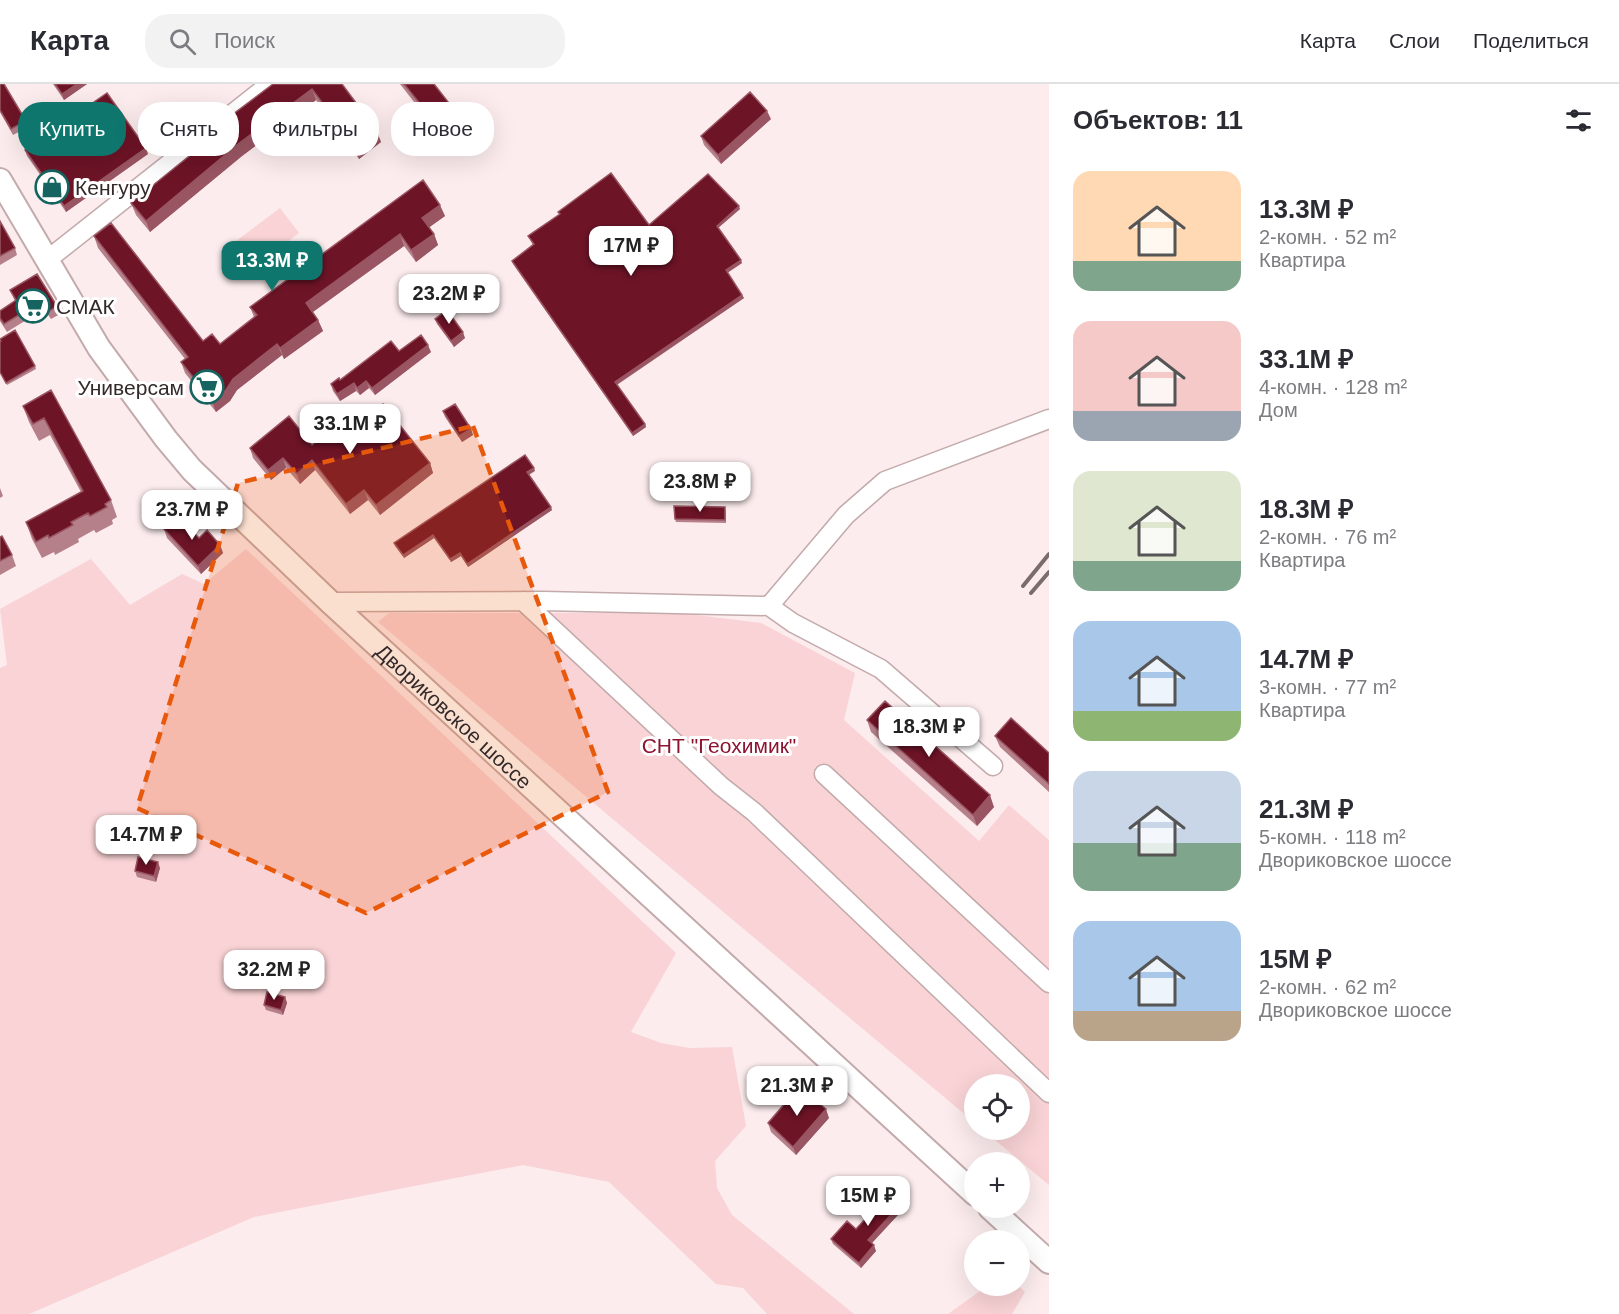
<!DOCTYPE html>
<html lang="ru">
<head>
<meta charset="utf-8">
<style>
	:root { --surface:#fff; --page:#f2f2f3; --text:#2b2b33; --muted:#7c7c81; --line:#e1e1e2; --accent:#0f766e }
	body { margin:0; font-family:Arial,sans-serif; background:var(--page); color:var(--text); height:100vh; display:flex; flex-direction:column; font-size:22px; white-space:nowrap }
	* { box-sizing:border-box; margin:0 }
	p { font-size:20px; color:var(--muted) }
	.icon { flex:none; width:33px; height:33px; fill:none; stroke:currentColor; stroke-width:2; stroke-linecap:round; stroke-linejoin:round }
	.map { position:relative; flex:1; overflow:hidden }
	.panel { display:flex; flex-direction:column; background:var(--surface); width:570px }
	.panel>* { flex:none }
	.hud { position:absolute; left:18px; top:18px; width:570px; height:54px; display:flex; gap:12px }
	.buttons { position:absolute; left:964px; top:990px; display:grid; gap:12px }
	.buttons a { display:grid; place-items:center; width:66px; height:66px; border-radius:50%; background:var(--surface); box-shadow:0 6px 24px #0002; font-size:30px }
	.price { position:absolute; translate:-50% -51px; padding:0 14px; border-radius:12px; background:#fff; color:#222; font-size:20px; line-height:39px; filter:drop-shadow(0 2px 3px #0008) }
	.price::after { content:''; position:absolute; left:50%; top:36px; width:18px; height:14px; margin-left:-9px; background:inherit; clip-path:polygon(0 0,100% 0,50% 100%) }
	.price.on { background:var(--accent); color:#fff }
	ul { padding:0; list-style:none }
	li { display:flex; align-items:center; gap:18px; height:150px; padding:0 24px }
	li span { display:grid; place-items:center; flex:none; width:168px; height:120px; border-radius:18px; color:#555 }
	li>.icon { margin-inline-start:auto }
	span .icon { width:72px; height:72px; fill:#fffc; stroke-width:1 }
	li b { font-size:26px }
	h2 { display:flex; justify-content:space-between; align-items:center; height:72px; padding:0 24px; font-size:26px }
	.tag { padding:0 21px; border-radius:24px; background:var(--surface); box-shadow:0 6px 24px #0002; font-size:21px; line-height:54px }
	.tag.on { background:var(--accent); color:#fff }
	header { display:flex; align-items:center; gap:36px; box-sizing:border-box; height:84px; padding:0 30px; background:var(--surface); border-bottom:2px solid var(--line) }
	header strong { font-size:28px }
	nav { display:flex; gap:33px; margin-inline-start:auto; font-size:21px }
	.search { width:420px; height:54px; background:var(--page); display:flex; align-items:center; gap:15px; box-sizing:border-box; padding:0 21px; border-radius:24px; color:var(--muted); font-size:22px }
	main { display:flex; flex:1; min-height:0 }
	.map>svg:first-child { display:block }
</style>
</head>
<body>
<header>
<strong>Карта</strong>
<div class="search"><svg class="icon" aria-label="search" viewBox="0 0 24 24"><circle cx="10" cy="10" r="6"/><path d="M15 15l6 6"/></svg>Поиск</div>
<nav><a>Карта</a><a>Слои</a><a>Поделиться</a></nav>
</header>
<main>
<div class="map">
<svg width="1049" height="1230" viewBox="0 0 1049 1230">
	<rect width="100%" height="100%" fill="#fceced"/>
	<path fill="#f9d3d5" d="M280 124 299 149 242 192 223 167Z
		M246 465 676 869 631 948 661 959 689 964 732 963 746 1042 715 1077 717 1104 732 1131 854 1230H767L743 1204 716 1200 609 1098 523 1081 254 1133 29 1230H0V584L7 581 0 525 91 475 130 521 182 490 204 500Z
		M389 529H680L761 539 855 589 844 636 979 757 1009 721 1049 756V1101L983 1046H1020V1000H975V1039L378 538Z
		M987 1202H1019L1025 1208 1012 1230H948Z"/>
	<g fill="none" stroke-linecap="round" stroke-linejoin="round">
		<g stroke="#c3aaab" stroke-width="21">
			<path id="minor" d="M47 176 270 0
				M523 517 721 702 754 728 1049 1009
				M330 518 543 517 769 522 846 431 885 397 1049 335
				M769 522 793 539 881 585 993 682
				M824 690 1049 899"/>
		</g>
		<g stroke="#c3aaab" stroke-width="26">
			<g id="major">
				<path id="s1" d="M0 96 99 264 166 355 192 386 330 518 975 1110"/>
				<path d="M990 1124 1049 1178"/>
			</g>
		</g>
		<use href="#minor" stroke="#fff" stroke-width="18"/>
		<use href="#major" stroke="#fff" stroke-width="22"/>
		<path stroke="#786c6d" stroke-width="4" d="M1023 502 1049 470
			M1031 509 1049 488"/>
	</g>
	<path fill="#b5808a" d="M0 0 26 37 28 43 13 51 0 28Z
		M53 0H87L64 16Z
		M273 0H342L381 58 359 75 316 16 242 72 150 148 136 131 131 119 234 36 232 31Z
		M400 0H434L460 39 442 54Z
		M771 35 721 80 704 61 701 52Z
		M25 66 148 70 66 128 27 72Z
		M423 96 445 132 429 143 434 150 438 161 416 178 404 162 313 228 318 236 323 247 284 275 282 271 237 306 230 317 216 328 185 289 181 278 185 275 98 164 94 152 203 257 220 260 254 233 250 223Z
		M740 125 718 144 742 179 727 189 744 214 617 301 645 340 646 343 633 352 513 180 512 177 533 161 528 152 560 130 649 141Z
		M0 137 15 164 17 171 0 181Z
		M10 206 57 222 60 230 51 235 44 225 7 248 0 237V227L15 217Z
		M435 235 465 254 454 263 437 240Z
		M0 258 35 282 36 285 7 301 0 289Z
		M399 267 431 268 375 311 369 304 360 311 356 307 340 317 333 307 331 300Z
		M51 306 111 416 117 433 112 436 113 440 96 449 94 446 78 455 79 458 55 471 54 468 42 474 32 455 26 438 81 408 50 351 39 357 29 338 23 322Z
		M443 327 471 345 473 351 462 358 445 333Z
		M342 353 430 379 433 389 380 431 368 416 350 430 315 386 300 400 286 384 271 396 253 374 250 364 312 361Z
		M535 387 529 391 552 426 468 483 461 472 451 478 434 454 404 474 395 462 394 459Z
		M0 404 3 412 0 414Z
		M726 426V439L676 438 675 435Z
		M164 445 199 454 220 461 223 469 201 490 167 454Z
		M0 453 12 471 16 482 0 491Z
		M867 636 994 723 977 742 871 648Z
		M995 652 1049 669V708L1000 663Z
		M160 784 156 798 137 793 135 787Z
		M285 913 287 919 283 931 266 926 264 921Z
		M829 1034 796 1071 771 1048 768 1039Z
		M910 1118 872 1159 876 1167 861 1184 833 1160 831 1155 856 1145Z"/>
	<path fill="#995562" d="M77 0H87L64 16 62 10Z
		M312 5 316 16 242 72 150 148 146 137 238 60Z
		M767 27 771 35 721 80 718 71Z
		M456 28 460 39 442 54 438 42Z
		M377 47 381 58 359 75 355 63Z
		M146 64 148 70 66 128 64 122Z
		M440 121 445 132 427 145 422 134Z
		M739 122 740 125 718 144 717 142Z
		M400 150 404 162 310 230 306 219Z
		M434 150 438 161 416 178 411 166Z
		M741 176 742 179 727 189 726 186Z
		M742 211 744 214 616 301 615 298Z
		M318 236 323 247 284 275 280 264Z
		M463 248 465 254 454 263 451 257Z
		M277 260 282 271 237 306 230 317 216 328 212 317 233 295Z
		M428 261 431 268 375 311 372 304Z
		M366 297 369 304 360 311 357 304Z
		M354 299 356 307 340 317 337 310Z
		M645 340 646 343 633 352 632 349Z
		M471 345 473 351 462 358 459 352Z
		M283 374 286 384 271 396 268 386Z
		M312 376 315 386 300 400 297 390Z
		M430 379 433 389 380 431 376 421Z
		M534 384 535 387 528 391 527 388Z
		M364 406 368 416 350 430 346 420Z
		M551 423 552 426 468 483 467 480Z
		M433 451 434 454 404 474 403 471Z
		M220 461 223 469 201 490 198 482Z
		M460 469 461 472 451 478 450 475Z
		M990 711 994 723 977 742 973 731Z
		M158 778 160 784 156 798 154 792Z
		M285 913 287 919 283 931 281 926Z
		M826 1025 829 1034 796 1071 793 1063Z
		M908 1112 910 1118 870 1161 868 1156Z
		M874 1161 876 1167 861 1184 859 1179Z"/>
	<path fill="#6e1427" stroke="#995562" stroke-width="1.5" d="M0 0H4L26 37 11 45 0 26Z
		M55 0H77L62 10Z
		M273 0H342L377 47 355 63 312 5 238 60 146 137 131 119 235 35 232 31Z
		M404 0H434L456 28 438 42Z
		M750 8 767 27 718 71 701 52Z
		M107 9 146 64 64 122 25 66Z
		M611 89 649 141 708 90 739 122 717 142 741 176 726 186 742 211 615 298 645 340 632 349 512 177 534 160 528 152 560 130 558 128Z
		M423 96 440 121 422 134 434 150 411 166 400 150 306 219 318 236 280 264 277 260 233 295 226 306 212 317 181 278 188 273 94 152 111 139 203 257 212 250 220 260 257 231 250 223Z
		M0 137 15 164 0 172Z
		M37 190 57 222 48 228 42 217 4 240 0 234V227L16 216 10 206Z
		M447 226 463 248 451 257 435 235Z
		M15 246 35 282 6 299 0 288V258L1 257 0 255Z
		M421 251 428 261 372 304 366 297 357 304 354 299 337 310 331 300 339 294 340 296 391 257 399 267Z
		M51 306 111 416 105 420 107 423 90 432 88 429 71 438 73 441 49 454 48 451 36 458 26 438 83 407 44 334 33 340 23 322Z
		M383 320 430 379 376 421 364 406 346 420 312 376 297 390 283 374 268 386 250 364 289 332 312 361 334 343 342 353Z
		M455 320 471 345 459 352 443 327Z
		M525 371 534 384 527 388 551 423 467 480 460 469 450 475 433 451 403 471 394 459Z
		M674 422 725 423V436L675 435Z
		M178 432 199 454 207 446 220 461 198 482 164 445Z
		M2 452 12 471 0 477V453Z
		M885 617 990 711 973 731 867 636Z
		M1011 634 1049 669V700L995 652Z
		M138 773 158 778 154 792 135 787Z
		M267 908 285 913 281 926 264 921Z
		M799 1003 826 1025 793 1063 768 1039Z
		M896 1102 908 1112 868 1156 874 1161 859 1179 831 1155 847 1137 856 1145Z"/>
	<path fill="#e8590c" fill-opacity="0.2" stroke="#e8590c" stroke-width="4.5" stroke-dasharray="12 8" stroke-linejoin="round" d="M473 342 608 708 366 829 137 724 238 399Z"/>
	<defs>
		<g id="shop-ring" transform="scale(1.725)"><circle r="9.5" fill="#fff" stroke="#156460" stroke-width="1.5"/><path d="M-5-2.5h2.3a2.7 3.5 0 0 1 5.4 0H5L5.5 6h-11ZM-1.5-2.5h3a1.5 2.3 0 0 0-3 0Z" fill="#156460"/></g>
		<g id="supermarket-ring" transform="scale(1.725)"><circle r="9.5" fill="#fff" stroke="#156460" stroke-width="1.5"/><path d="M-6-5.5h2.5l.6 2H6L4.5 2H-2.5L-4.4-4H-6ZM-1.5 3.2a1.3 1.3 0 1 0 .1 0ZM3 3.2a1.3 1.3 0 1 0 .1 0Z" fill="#156460"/></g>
	</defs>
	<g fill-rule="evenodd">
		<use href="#shop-ring" x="52" y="103"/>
		<use href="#supermarket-ring" x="33" y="222"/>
		<use href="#supermarket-ring" x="207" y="303"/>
	</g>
	<g text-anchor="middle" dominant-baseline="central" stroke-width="6" stroke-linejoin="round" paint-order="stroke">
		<g font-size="21" fill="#33292a" stroke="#fff" text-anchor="start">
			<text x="75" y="103">Кенгуру</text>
			<text x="56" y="222">СМАК</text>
			<text x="184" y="303" text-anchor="end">Универсам</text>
		</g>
		<g font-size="21" fill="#33292a" stroke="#fff">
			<text stroke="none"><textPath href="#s1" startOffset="708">Двориковское шоссе</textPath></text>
		</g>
		<g font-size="21" fill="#8d1431" stroke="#fff">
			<text x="719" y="661">СНТ "Геохимик"</text>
		</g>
	</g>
</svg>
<div class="buttons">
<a><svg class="icon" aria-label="locate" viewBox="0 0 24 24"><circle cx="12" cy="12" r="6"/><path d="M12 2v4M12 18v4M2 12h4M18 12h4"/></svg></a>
<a>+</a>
<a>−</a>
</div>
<b class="price" style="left:631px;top:193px">17M ₽</b>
<b class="price on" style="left:272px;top:208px">13.3M ₽</b>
<b class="price" style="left:449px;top:241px">23.2M ₽</b>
<b class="price" style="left:350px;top:371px">33.1M ₽</b>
<b class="price" style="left:700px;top:429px">23.8M ₽</b>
<b class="price" style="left:192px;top:457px">23.7M ₽</b>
<b class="price" style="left:929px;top:674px">18.3M ₽</b>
<b class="price" style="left:146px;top:782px">14.7M ₽</b>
<b class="price" style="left:274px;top:917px">32.2M ₽</b>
<b class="price" style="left:797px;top:1033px">21.3M ₽</b>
<b class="price" style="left:868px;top:1143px">15M ₽</b>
<div class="hud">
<a class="tag on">Купить</a>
<a class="tag">Снять</a>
<a class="tag">Фильтры</a>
<a class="tag">Новое</a>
</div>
</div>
<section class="panel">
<h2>Объектов: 11<svg class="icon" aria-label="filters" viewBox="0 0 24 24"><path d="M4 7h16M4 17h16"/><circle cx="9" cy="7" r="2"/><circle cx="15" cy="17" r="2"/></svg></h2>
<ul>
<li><span style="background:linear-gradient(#ffd9b3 75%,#7fa58c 0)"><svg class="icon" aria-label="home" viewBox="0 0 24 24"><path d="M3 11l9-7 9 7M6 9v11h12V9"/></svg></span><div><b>13.3M ₽</b><p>2-комн. · 52 m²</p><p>Квартира</p></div></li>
<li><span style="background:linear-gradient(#f6c9c9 75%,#9aa5b1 0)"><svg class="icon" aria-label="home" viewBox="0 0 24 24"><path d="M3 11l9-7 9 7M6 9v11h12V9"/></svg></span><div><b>33.1M ₽</b><p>4-комн. · 128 m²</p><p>Дом</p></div></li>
<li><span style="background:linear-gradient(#dfe7d0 75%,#7fa58c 0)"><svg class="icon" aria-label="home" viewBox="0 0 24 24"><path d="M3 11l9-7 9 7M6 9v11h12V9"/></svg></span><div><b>18.3M ₽</b><p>2-комн. · 76 m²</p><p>Квартира</p></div></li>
<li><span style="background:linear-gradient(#a9c7e8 75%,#8fb573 0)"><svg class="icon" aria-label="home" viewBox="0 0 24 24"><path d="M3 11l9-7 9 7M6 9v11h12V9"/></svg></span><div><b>14.7M ₽</b><p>3-комн. · 77 m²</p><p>Квартира</p></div></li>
<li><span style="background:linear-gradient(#c9d6e8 60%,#7fa58c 0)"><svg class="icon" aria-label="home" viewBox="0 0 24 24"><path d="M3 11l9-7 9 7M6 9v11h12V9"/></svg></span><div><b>21.3M ₽</b><p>5-комн. · 118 m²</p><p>Двориковское шоссе</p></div></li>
<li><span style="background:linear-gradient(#a9c7e8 75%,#b9a48a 0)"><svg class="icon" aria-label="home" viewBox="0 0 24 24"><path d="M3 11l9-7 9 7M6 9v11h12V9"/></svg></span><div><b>15M ₽</b><p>2-комн. · 62 m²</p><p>Двориковское шоссе</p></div></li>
</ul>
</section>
</main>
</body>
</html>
